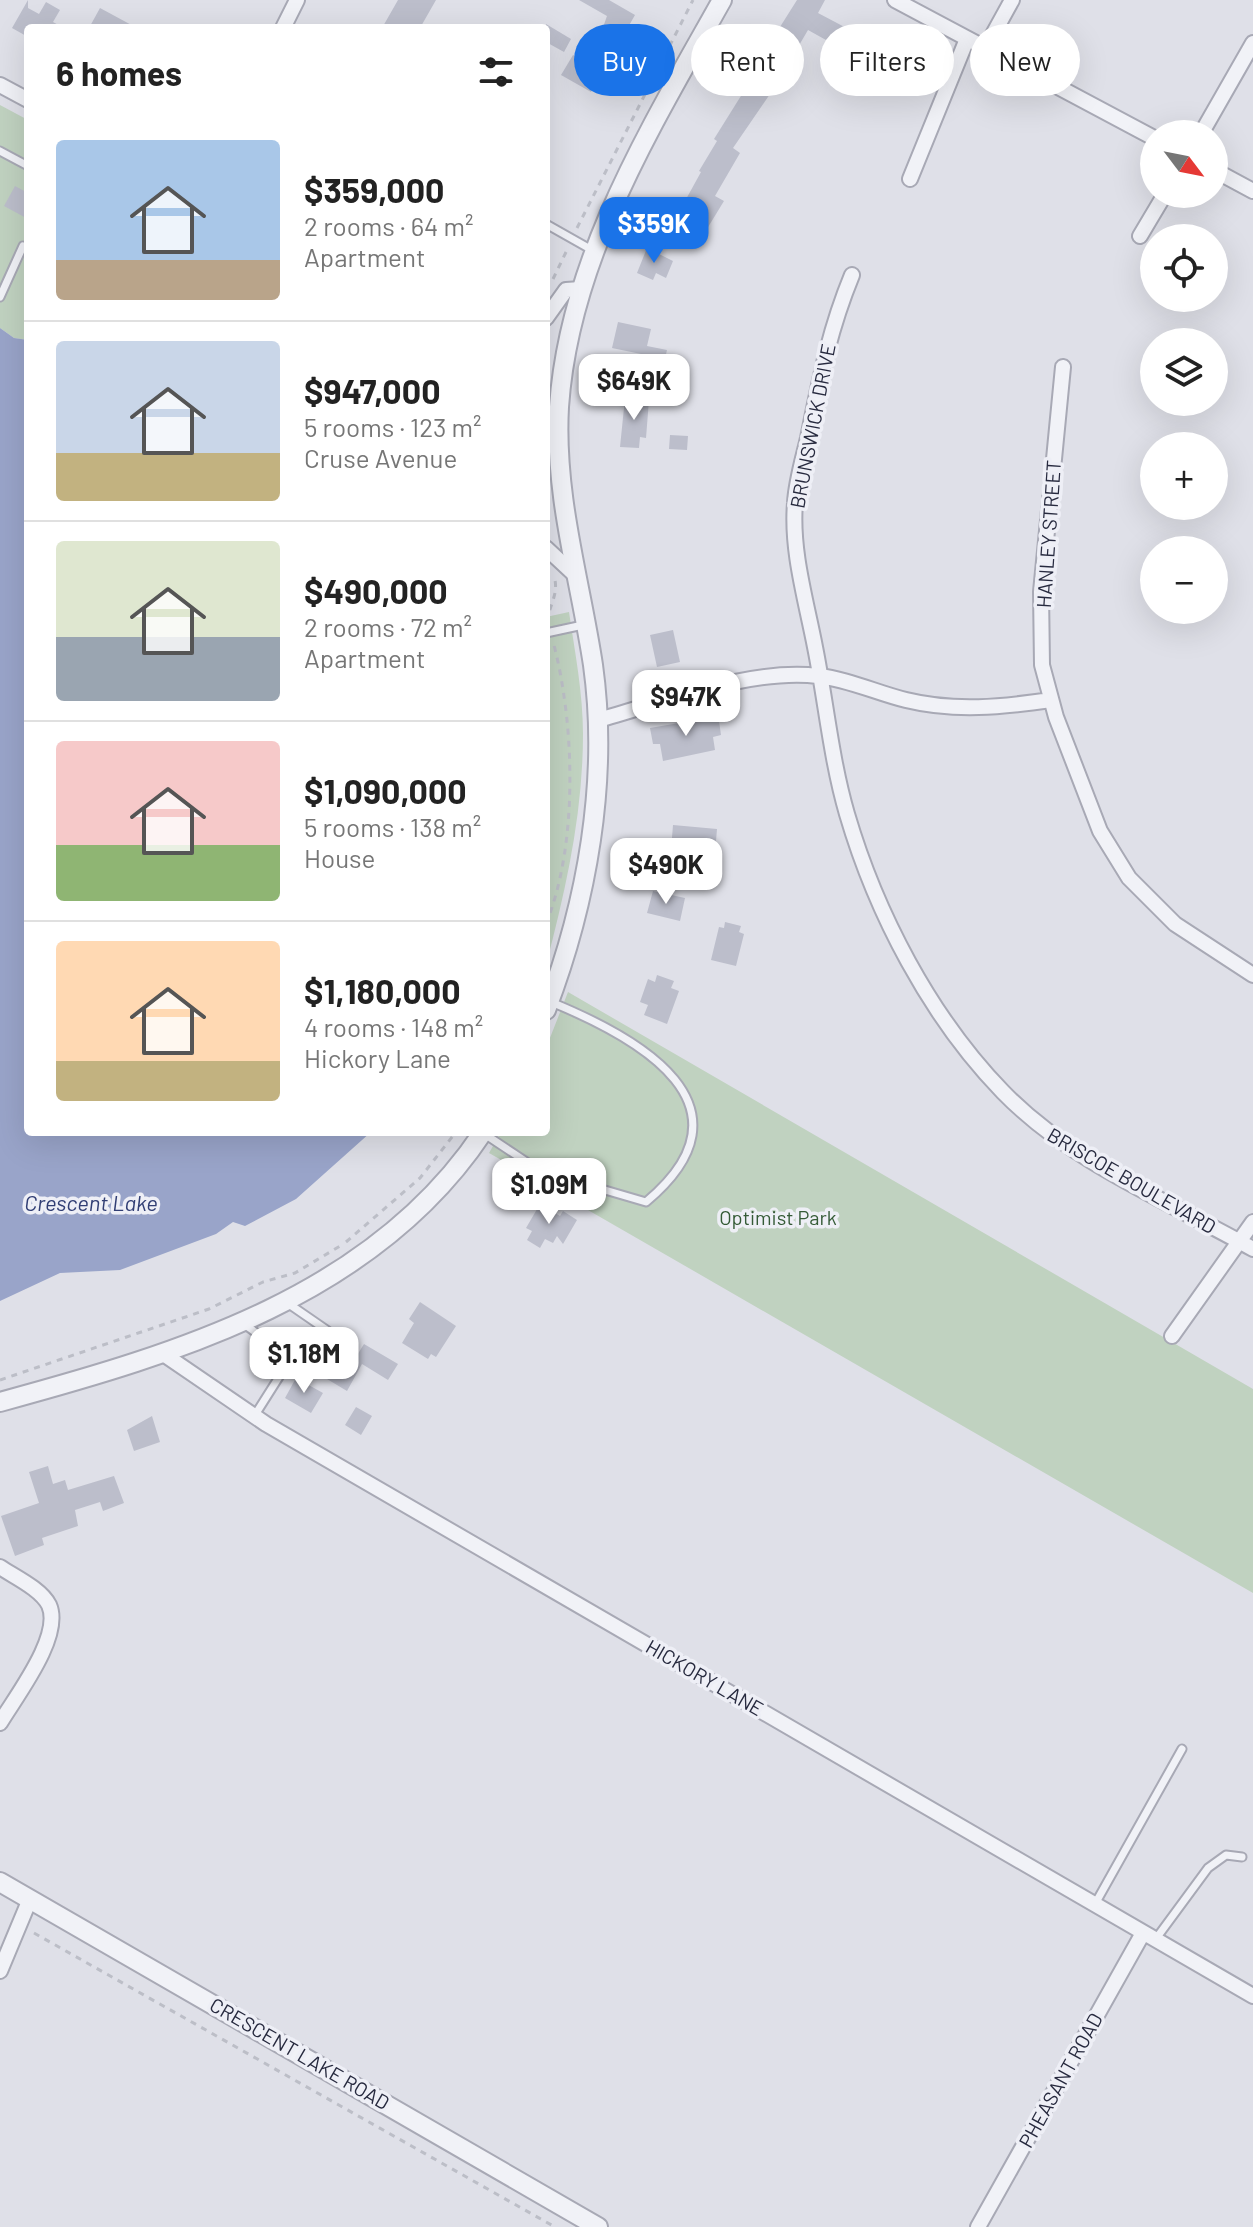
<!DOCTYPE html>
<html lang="en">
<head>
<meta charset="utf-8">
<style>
	:root { --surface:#fff; --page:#f6f6f6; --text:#222; --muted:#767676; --line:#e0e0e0; --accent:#1a73e8 }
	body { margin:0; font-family:Barlow,sans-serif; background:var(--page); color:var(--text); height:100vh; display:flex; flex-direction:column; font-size:30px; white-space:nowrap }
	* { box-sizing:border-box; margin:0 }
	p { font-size:26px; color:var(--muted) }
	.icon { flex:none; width:44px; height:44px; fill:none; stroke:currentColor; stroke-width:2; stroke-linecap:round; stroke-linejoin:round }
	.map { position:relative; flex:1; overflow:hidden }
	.sheet { position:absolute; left:24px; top:24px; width:526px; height:1112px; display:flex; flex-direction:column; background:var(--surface); border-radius:8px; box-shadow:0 8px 32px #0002 }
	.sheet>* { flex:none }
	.guide { position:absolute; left:574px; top:24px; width:558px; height:72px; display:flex; gap:16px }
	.needle { width:52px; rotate:122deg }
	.controls { position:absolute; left:1140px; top:120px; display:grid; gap:16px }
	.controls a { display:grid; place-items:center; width:88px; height:88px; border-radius:50%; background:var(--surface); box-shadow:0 8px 32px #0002; font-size:40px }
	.price { position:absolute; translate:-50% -68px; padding:0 18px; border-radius:16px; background:#fff; color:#222; font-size:26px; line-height:52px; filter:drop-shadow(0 2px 4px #0008) }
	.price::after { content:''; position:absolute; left:50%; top:48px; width:24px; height:18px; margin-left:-12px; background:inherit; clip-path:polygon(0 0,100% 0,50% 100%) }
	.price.active { background:var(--accent); color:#fff }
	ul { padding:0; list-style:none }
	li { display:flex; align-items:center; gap:24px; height:200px; padding:0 32px }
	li+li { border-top:2px solid var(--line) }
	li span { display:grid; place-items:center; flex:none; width:224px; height:160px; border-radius:8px; color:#555 }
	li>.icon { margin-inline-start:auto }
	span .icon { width:96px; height:96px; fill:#fffc; stroke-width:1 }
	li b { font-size:34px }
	h2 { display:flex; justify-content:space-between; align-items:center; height:96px; padding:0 32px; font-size:34px }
	.pill { padding:0 28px; border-radius:36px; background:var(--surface); box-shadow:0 8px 32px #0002; font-size:28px; line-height:72px }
	.pill.active { background:var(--accent); color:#fff }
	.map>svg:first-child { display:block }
</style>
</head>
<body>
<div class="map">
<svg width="1253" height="2227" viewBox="0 0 1253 2227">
	<rect width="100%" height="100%" fill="#dfe0e8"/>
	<path fill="#c0d2c0" d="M0 105 28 120V340L14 338 0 328Z
		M569 612C575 653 583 693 583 734 583 813 566 889 546 965V617Z
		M568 992 1253 1389V1593L489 1153 501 1132H546V1048Z"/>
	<path fill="#99a4c9" d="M0 328 14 338 28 340V1132H371L296 1199 245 1226 233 1222 216 1234 120 1270 60 1273 0 1301Z"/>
	<path fill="#bcbecb" d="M28 0V8L39 14 46 2 60 10 53 22 64 28H28V37L12 28Z
		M398 0H436L420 28H382Z
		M579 0H609L635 15 619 43 601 33 607 16Z
		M797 0H825L818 13 854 32 844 50 808 30 784 71 776 66 762 89 770 94 733 148 740 153 715 196 724 201 702 237 674 221 701 172 699 171 717 141 714 139 749 83 746 81Z
		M100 8 137 28H89Z
		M546 24 571 39 564 52 546 42Z
		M573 55 603 72 591 92 561 75Z
		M15 186 28 193V219L4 206Z
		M647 248 673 261 666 278 656 273 653 280 637 273Z
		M618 322 651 329 647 346 667 350 662 372 638 366 641 354 612 348Z
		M625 398 649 400 646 438 640 437 639 448 620 447Z
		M670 435 688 436 687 450 669 449Z
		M673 630 680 662 657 667 650 635Z
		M714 717 716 722 719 721 721 735 713 737 715 750 663 761 660 744H653L650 728Z
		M673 825 717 829 715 853 671 850Z
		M653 891 685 898 680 921 647 913Z
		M725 922 741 926 739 932 744 934 736 966 711 960 719 927 724 928Z
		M657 975 674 981 671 988 679 991 667 1024 644 1015 648 1005 640 1002 648 979 655 982Z
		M540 1204 560 1216 563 1211 577 1220 563 1244 557 1236 553 1243 545 1239 540 1248 527 1240 532 1231 526 1228Z
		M420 1302 456 1326 436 1357 431 1354 428 1359 402 1343 414 1323 409 1319Z
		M364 1344 398 1364 388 1380 362 1364 347 1391 327 1379 344 1350 356 1357Z
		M296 1378 323 1393 311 1413 285 1398Z
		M356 1407 372 1416 361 1435 345 1425Z
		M152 1416 160 1442 134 1451 127 1430Z
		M48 1466 53 1484 65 1480 68 1490 114 1476 124 1503 103 1511 100 1502 75 1510 78 1526 42 1538 44 1545 15 1556 1 1516 39 1503 29 1472Z"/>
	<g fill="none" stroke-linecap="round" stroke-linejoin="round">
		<g stroke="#a8a9b5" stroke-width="11">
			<path id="service" d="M0 151 28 166
				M546 224 592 250
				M0 297 23 246
				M546 633 583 625
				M483 1133 540 1171 646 1202C761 1106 639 1038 551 1002
				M244 1324 291 1358
				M255 1415 291 1358 301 1364 317 1354 328 1340V1331L286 1302
				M1095 1904 1182 1749
				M1155 1940 1208 1868 1226 1855 1242 1857"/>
		</g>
		<g stroke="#a8a9b5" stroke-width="18">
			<path id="minor" d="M895 0 1154 138
				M283 28 297 0
				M985 49 1012 0
				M0 85 28 100
				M1201 134 1253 43
				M1214 170 1253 191
				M910 179 967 39
				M1140 236 1165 194
				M852 275C829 331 820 379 808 438 803 459 796 482 795 503 791 551 806 600 815 647 826 702 831 759 847 814 876 913 930 1017 1003 1092 1072 1163 1168 1201 1253 1249
				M546 318 566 290 581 289
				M1063 367 1041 592 1042 665 1056 717 1100 831 1129 878 1175 924 1253 975
				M546 548 575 575
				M598 720C664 702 750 668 818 676 848 679 877 693 906 700 955 712 1002 707 1051 700
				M1172 1336 1253 1222
				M162 1353 266 1424 1253 1996
				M0 1567C15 1577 41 1589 49 1605 63 1636 16 1696 0 1723
				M0 1971 30 1899
				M978 2227 1143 1933"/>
		</g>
		<g stroke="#a8a9b5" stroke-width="22">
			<path id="tertiary" d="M546 1010C587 903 609 780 593 665 580 579 554 496 559 407 569 259 651 127 722 0
				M0 1402C180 1353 375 1295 483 1132
				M0 1882 598 2227"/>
		</g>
		<path stroke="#bcbec7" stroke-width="3" stroke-dasharray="6 6" stroke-linecap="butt" d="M577 228 693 0
			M553 279 567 250
			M548 622C548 606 558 597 555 580
			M546 924C578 845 575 727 554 645
			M346 1242 420 1178 456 1132
			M0 1380 209 1309 263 1282 295 1273 340 1246
			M34 1933 555 2227"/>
		<use href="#service" stroke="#f1f2f7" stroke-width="7"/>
		<use href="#minor" stroke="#f1f2f7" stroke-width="14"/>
		<use href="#tertiary" stroke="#f1f2f7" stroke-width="18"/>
	</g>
	<g text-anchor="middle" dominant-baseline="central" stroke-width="7" stroke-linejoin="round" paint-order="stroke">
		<g font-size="20" fill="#272a3f" stroke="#eeeff6">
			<text transform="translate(812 426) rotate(-79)">BRUNSWICK DRIVE</text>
			<text transform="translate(1048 534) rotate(-86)">HANLEY STREET</text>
			<text transform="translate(1132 1180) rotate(30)">BRISCOE BOULEVARD</text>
			<text transform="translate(705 1677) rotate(30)">HICKORY LANE</text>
			<text transform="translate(300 2053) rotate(30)">CRESCENT LAKE ROAD</text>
			<text transform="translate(1060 2080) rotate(-61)">PHEASANT ROAD</text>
		</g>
		<g font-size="20" fill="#355b37" stroke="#eeeff6">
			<text x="778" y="1217">Optimist Park</text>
		</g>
		<g font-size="22" font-style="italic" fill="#313e74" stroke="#eeeff6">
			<text x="91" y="1202">Crescent Lake</text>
		</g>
	</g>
</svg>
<div class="controls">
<a><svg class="needle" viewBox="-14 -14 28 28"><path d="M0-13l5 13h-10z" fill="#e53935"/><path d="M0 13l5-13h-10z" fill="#767676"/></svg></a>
<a><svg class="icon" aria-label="locate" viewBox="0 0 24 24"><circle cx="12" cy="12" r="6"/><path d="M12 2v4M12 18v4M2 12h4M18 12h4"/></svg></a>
<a><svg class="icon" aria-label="layers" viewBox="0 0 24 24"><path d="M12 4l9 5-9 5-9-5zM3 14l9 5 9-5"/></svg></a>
<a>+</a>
<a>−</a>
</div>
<b class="price active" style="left:654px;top:265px">$359K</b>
<b class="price" style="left:634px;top:422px">$649K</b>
<b class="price" style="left:686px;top:738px">$947K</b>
<b class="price" style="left:666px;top:906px">$490K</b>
<b class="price" style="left:549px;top:1226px">$1.09M</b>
<b class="price" style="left:304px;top:1395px">$1.18M</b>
<div class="guide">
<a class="pill active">Buy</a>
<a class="pill">Rent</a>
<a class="pill">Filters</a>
<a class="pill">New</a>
</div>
<section class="sheet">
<h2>6 homes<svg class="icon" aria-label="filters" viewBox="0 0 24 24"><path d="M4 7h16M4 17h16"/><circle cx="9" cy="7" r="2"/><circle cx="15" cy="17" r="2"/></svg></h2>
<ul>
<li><span style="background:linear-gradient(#a9c7e8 75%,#b9a48a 0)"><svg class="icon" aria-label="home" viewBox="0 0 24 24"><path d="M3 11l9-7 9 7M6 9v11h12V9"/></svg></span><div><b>$359,000</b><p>2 rooms · 64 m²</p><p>Apartment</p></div></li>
<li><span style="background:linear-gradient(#c9d6e8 70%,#c2b280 0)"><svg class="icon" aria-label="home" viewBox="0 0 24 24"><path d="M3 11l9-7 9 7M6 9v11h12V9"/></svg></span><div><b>$947,000</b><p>5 rooms · 123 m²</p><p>Cruse Avenue</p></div></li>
<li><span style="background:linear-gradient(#dfe7d0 60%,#9aa5b1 0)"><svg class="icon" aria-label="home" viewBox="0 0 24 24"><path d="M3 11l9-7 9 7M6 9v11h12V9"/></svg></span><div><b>$490,000</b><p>2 rooms · 72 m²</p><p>Apartment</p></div></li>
<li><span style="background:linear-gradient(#f6c9c9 65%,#8fb573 0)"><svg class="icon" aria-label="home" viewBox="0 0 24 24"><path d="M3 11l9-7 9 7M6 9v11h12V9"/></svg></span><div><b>$1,090,000</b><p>5 rooms · 138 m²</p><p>House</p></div></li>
<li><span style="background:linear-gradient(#ffd9b3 75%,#c2b280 0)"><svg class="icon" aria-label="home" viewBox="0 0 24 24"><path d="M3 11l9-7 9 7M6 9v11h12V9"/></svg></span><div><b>$1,180,000</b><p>4 rooms · 148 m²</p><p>Hickory Lane</p></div></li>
</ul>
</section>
</div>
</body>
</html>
